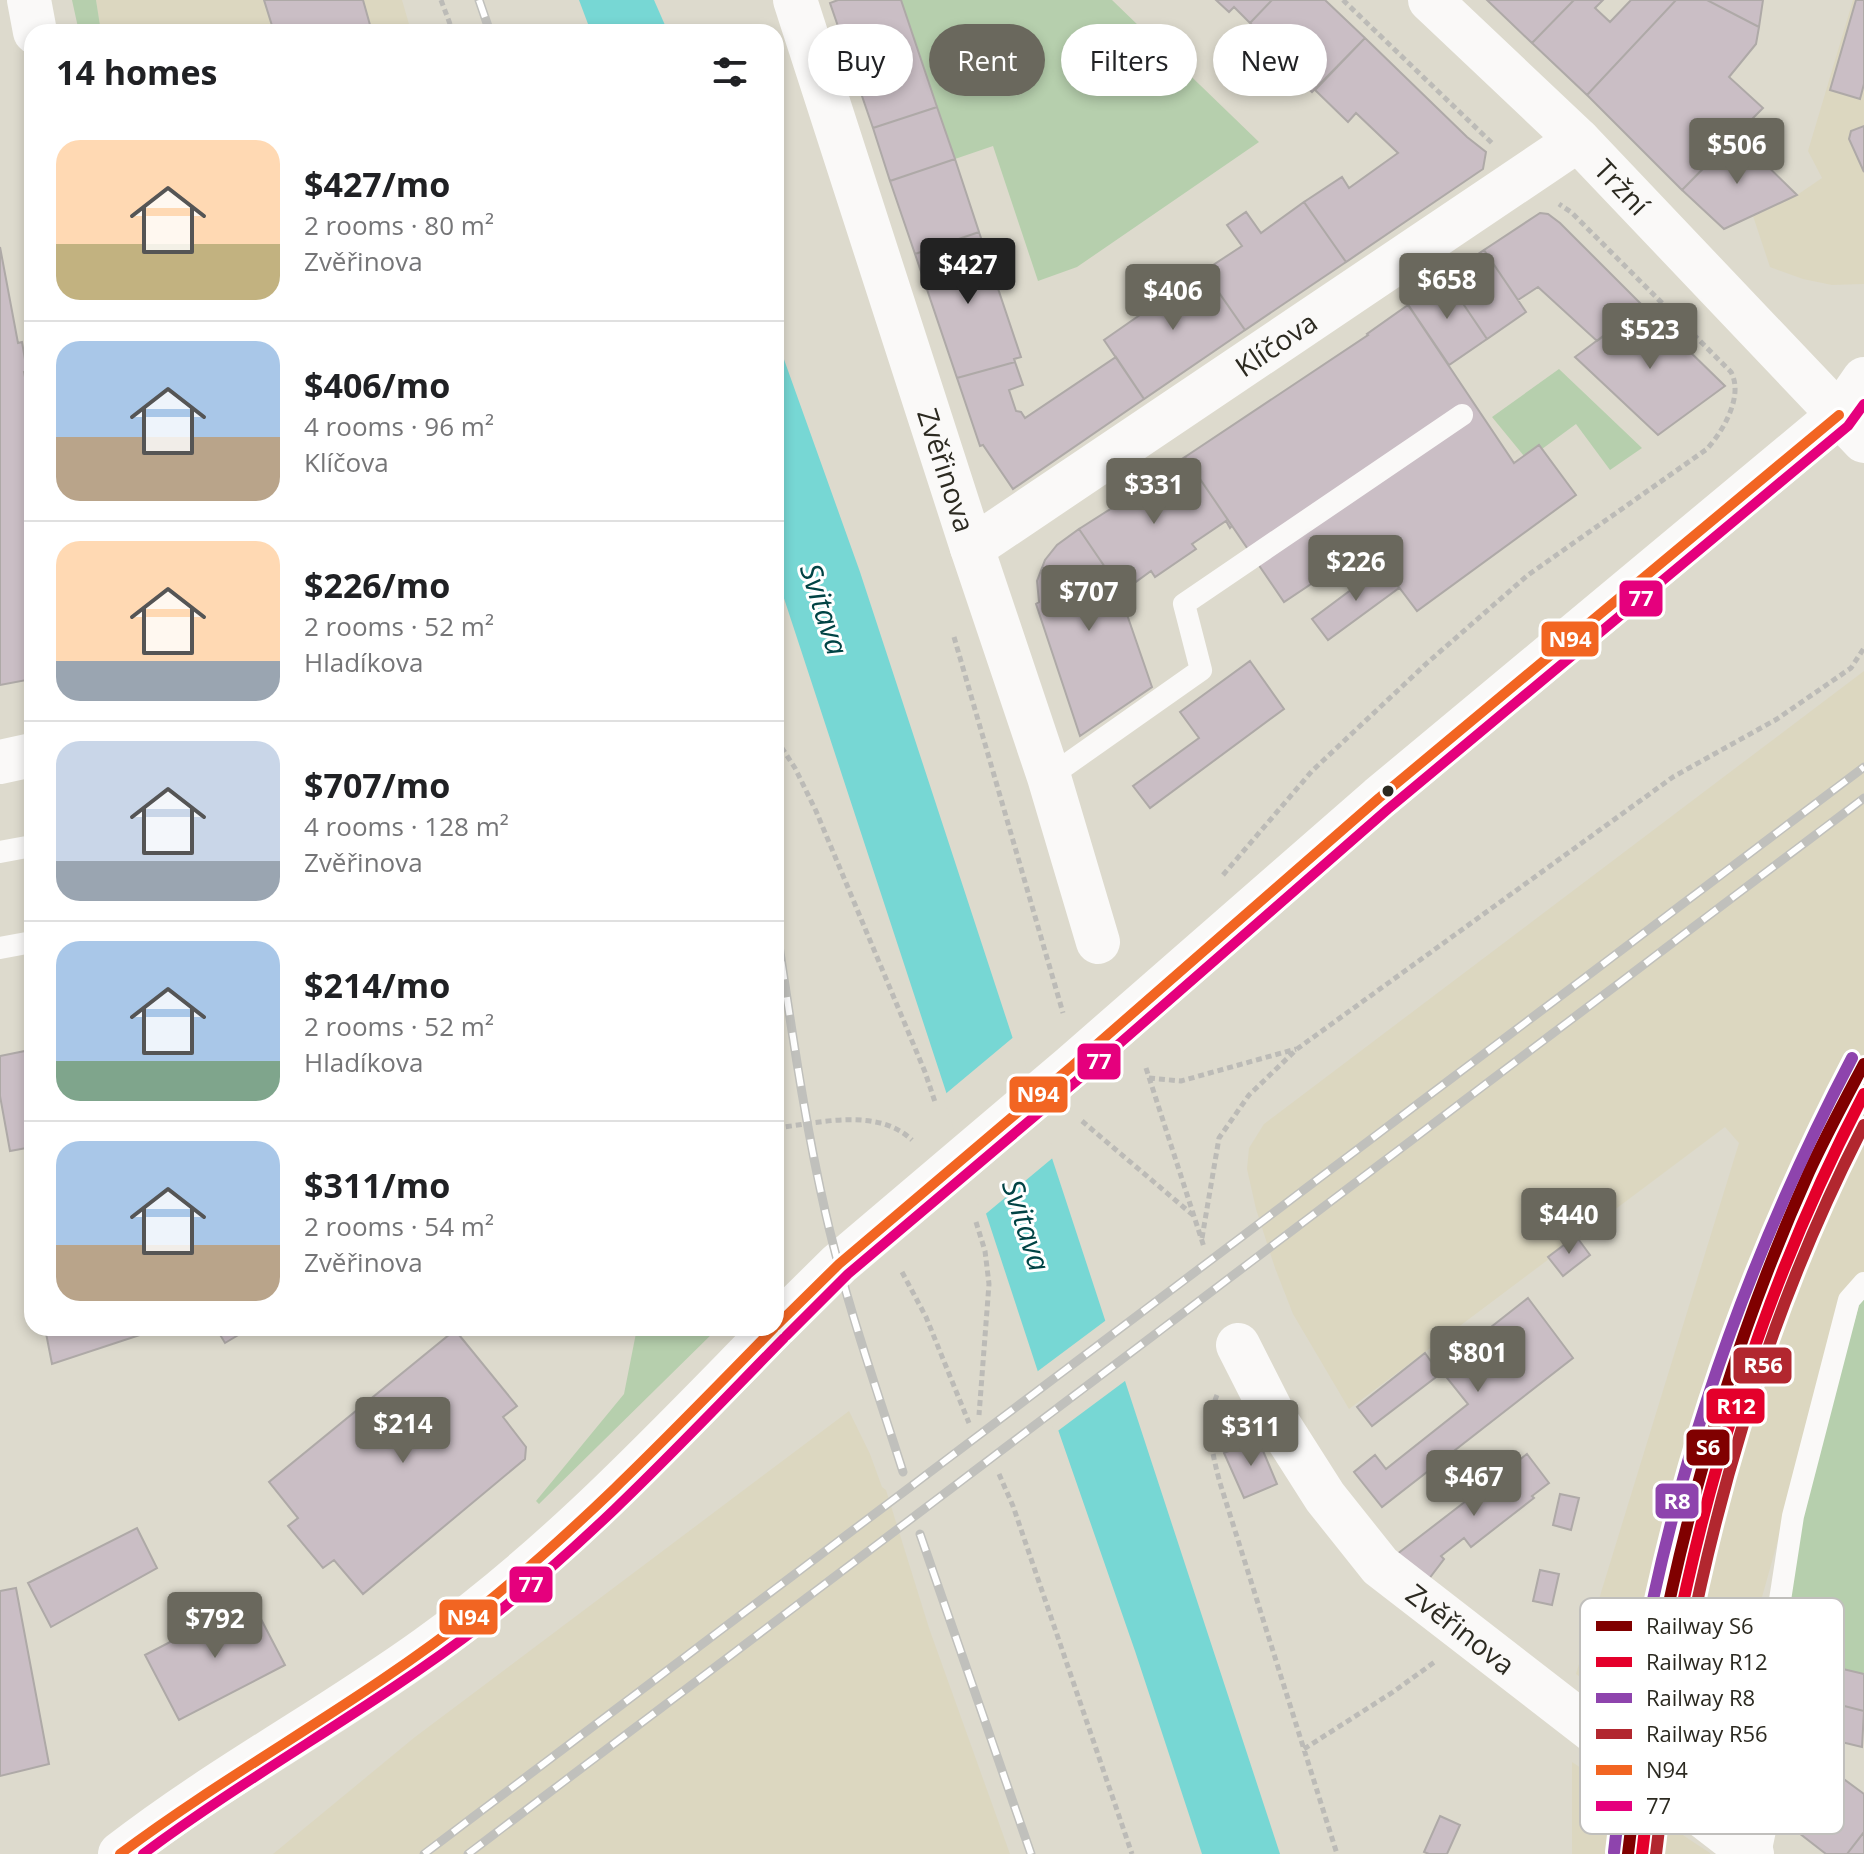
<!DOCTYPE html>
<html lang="en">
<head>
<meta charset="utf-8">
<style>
	:root { --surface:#fff; --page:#f6f6f6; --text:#202124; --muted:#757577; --line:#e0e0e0; --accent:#6a685d }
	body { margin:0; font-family:"Open Sans",sans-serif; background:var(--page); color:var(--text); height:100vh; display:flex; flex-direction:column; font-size:30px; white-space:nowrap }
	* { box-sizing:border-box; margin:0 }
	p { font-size:26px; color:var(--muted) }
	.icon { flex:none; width:44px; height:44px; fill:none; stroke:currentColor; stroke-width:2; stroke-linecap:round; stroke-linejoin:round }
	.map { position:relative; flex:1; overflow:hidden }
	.panel { position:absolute; left:24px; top:24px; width:760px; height:1312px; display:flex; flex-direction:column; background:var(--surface); border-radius:24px; box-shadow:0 4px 12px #0003 }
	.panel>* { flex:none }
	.hud { position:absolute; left:808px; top:24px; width:760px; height:72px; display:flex; gap:16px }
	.price { position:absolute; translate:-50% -68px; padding:0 18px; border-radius:8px; background:var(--accent); color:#fff; font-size:26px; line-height:52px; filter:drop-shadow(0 2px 4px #0008) }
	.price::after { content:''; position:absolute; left:50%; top:48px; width:24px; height:18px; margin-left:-12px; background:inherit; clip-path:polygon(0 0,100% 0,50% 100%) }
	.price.current { background:#222; color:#fff }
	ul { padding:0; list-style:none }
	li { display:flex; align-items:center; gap:24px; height:200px; padding:0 32px }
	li+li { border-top:2px solid var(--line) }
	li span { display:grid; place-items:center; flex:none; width:224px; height:160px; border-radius:24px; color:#555 }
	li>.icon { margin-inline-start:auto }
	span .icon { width:96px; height:96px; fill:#fffc; stroke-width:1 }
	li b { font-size:34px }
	h2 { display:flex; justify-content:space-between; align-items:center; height:96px; padding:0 32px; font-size:34px }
	.tag { padding:0 28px; border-radius:36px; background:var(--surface); box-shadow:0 4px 12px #0003; font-size:28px; line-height:72px }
	.tag.current { background:var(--accent); color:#fff }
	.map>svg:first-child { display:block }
</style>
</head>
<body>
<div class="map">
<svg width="1864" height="1854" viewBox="0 0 1864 1854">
	<rect width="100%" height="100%" fill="#dddacd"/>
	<path fill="#dcd7c0" d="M96 0H402L411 31 101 32Z
		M1853 0H1864V284L1832 285 1803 279 1770 267 1753 216 1797 195 1822 178 1808 151Z
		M1864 671V1285L1809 1429 1712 1776 1576 1674 1739 1143 1725 1127 1349 1409 1293 1314 1275 1268 1256 1209 1247 1169 1249 1148 1264 1124Z
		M849 1411 870 1454 882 1487 886 1490 929 1628 1010 1854H273L415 1737Z
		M1572 1762 1710 1853V1854H1572Z"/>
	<path fill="#b6cfad" d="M72 0H96L101 32H79Z
		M901 0H1112L1259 142 1077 267 1038 281 993 146 955 159Z
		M1559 369 1642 448 1610 470 1576 424 1542 449 1539 445 1524 456 1492 417Z
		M1864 1287V1674L1822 1664 1836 1614 1785 1627 1802 1509Z
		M637 1328H718L539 1504 536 1501 624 1394Z"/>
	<path fill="#77d7d4" d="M579 0H654L668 32H591Z
		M776 337 860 572 1280 1854H1202L1135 1651 1039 1375 776 574Z"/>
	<path fill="#dddacd" d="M1016 1035 1055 1156 982 1217 943 1096Z
		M1109 1318 1129 1378 1055 1433 1034 1374Z"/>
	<path fill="#cabec5" stroke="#aea9a7" stroke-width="2" d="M264 0H363L372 32H274Z
		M838 0H901L937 107 873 128 830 3Z
		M1216 0H1272L1250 23 1234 7 1229 12Z
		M1272 0H1325L1365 38 1312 92 1261 43 1266 37 1250 23Z
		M1487 0H1574L1532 43Z
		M1574 0H1603L1595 8 1610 22 1631 0H1676L1587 95 1532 43Z
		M1676 0H1707L1759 27 1756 44 1729 77 1763 108 1682 190 1587 95Z
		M1707 0H1763L1759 27Z
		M1856 0H1864V84L1860 99 1830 90Z
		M1365 38 1467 137 1486 152 1483 169 1346 262 1304 202 1342 177 1349 188 1398 153 1356 113 1348 122 1315 90Z
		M937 107 955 159 890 181 873 128Z
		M1864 126V172L1849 139 1851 131Z
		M1736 135 1797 195 1724 229 1682 190Z
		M955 159 979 232 915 254 890 181Z
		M1304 202 1346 262 1245 330 1204 271 1242 246 1227 225 1246 212 1261 233Z
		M1540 213 1548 214 1560 223 1643 306 1597 341 1538 287 1518 300 1484 250Z
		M979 232 1021 357 1014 359 1015 362 957 378 915 254Z
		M0 247 18 343 22 342 27 371 24 372 32 413V679L0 685Z
		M1484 250 1526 312 1487 339 1445 277Z
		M1204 271 1245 330 1144 399 1104 340 1147 310 1133 290 1152 276 1166 297Z
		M1445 277 1487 339 1449 365 1407 303Z
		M1408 305 1514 463 1539 445 1576 495 1417 611 1368 546 1284 602 1185 457 1368 335 1367 334Z
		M1643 306 1725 386 1658 435 1575 357Z
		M1116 357 1144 399 1013 489 983 445 980 446 957 378 1015 362 1023 385 1009 390 1016 411 1021 412 1025 418Z
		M1185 457 1232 526 1230 528 1226 521 1192 544 1196 549 1155 577 1151 571 1122 592 1079 529 1145 487 1144 485Z
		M1079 529 1126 598 1122 600 1152 687 1080 736 1036 604 1039 602 1037 581 1045 560 1057 545Z
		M1383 566 1399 588 1328 640 1312 619Z
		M1250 661 1284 709 1150 808 1133 786 1199 738 1180 712Z
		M25 1051 28 1066 32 1065V1147L10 1151 0 1096V1056Z
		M1576 1236 1590 1255 1563 1276 1548 1257Z
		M1528 1298 1573 1358 1382 1507 1354 1472 1375 1455 1386 1469 1468 1404 1439 1368Z
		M45 1328H161L52 1364Z
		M216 1328H250L225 1343Z
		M455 1330 517 1406 503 1417 526 1447 525 1459 363 1594 334 1560 323 1568 288 1526 298 1518 269 1482Z
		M1425 1353 1440 1374 1372 1426 1357 1407Z
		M1258 1439 1277 1484 1244 1498 1224 1453Z
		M1527 1454 1549 1483 1532 1496 1534 1498 1471 1547 1464 1538 1441 1556 1444 1559 1425 1584 1392 1558Z
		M1560 1494 1579 1498 1571 1530 1553 1525Z
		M137 1528 157 1568 51 1627 28 1583Z
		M1540 1570 1559 1574 1552 1605 1533 1601Z
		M16 1588 49 1764 0 1776V1591Z
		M251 1600 285 1665 179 1720 145 1655Z
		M1822 1664 1864 1674V1711L1813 1698Z
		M1813 1698 1864 1711 1862 1747 1804 1733Z
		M1841 1777 1864 1794V1832L1847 1854H1826L1799 1833Z
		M1440 1816 1460 1825 1447 1854H1429L1424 1852Z
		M1864 1832V1854H1847Z"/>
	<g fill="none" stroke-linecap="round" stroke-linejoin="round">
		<path stroke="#bcbbb7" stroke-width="5" stroke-dasharray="6 4" stroke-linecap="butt" d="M441 0 453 32
			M1343 0 1494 145
			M954 637 1063 1013
			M776 739 795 768 816 811 925 1072 935 1102
			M1223 875 1312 771 1427 663 1528 575 1707 449C1723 431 1744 396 1731 372L1571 212 1559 204
			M1146 1068 1204 1247
			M1149 1078 1181 1081 1296 1049
			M1082 1121 1194 1216
			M776 1128C819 1123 877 1107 912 1140
			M976 1222 985 1251 989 1284 979 1415
			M1202 1238 1219 1138 1249 1095 1297 1049 1673 777 1777 719 1851 668 1864 648
			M902 1272 926 1317 969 1423
			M1217 1395C1205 1424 1212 1453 1220 1483L1337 1854
			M999 1474 1013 1506 1132 1854
			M1304 1749 1393 1692 1436 1661"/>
		<path stroke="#faf9f8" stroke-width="22" d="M1049 777 1201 670 1184 604 1462 415
			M0 852 32 846
			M0 948 32 942
			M1799 1673 1776 1626 1793 1516 1849 1300 1864 1283
			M1760 1854 1809 1625"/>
		<g stroke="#faf9f8" stroke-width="44">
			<path d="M29 0 35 32"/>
			<path id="s1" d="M795 0 972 548 1049 777 1098 942"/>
			<path id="s2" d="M972 548 1578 140"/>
			<path d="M0 762 32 755"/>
			<path id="s3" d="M1238 1345 1276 1420 1325 1497 1380 1566 1752 1854"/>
		</g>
		<path stroke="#faf9f8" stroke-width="44" id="s4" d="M1430 0 1578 140 1864 441"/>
		<path stroke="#faf9f8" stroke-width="44" d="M776 1326 839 1264 1071 1067 1379 798 1839 415 1864 379
			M120 1854C218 1778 327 1720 427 1648 556 1556 663 1441 774 1328"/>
		<g stroke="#c0c0bc" stroke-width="9">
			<path id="rail" d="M479 0 490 32
				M776 926C791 1023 804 1120 826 1215 846 1302 876 1387 903 1472
				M920 1534 1031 1854
				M424 1854 1864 767
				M468 1854 1864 798"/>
		</g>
		<use href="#rail" stroke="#fff" stroke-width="6" stroke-dasharray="18" stroke-linecap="butt"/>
		<g stroke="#fff" stroke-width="16">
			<path id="bus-1" d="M776 1326 839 1264 1071 1067 1379 798 1839 415
				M120 1854C235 1768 363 1701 475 1612 583 1526 678 1426 774 1328"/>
		</g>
		<g stroke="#fff" stroke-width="16">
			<path id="bus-2" d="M786 1336 848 1274 1080 1078 1388 809 1848 426 1864 404
				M143 1854C252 1773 372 1708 480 1626 591 1541 687 1437 784 1338"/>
		</g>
		<use href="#bus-1" stroke="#f26522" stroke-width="10"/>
		<use href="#bus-2" stroke="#e5007d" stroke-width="10"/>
		<g stroke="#fff" stroke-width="18">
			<path id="rail-1" d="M1628 1854C1655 1617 1711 1390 1809 1172 1826 1135 1845 1100 1864 1064"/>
		</g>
		<g stroke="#fff" stroke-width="18">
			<path id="rail-2" d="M1642 1854C1672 1589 1740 1331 1864 1094"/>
		</g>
		<g stroke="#fff" stroke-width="18">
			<path id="rail-3" d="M1614 1852C1624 1766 1635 1680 1654 1595 1695 1407 1763 1228 1852 1058"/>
		</g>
		<g stroke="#fff" stroke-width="18">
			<path id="rail-4" d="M1656 1854C1685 1602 1747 1351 1864 1125"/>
		</g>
		<use href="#rail-1" stroke="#800000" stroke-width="12"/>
		<use href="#rail-2" stroke="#e4002b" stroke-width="12"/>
		<use href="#rail-3" stroke="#8e44ad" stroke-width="12"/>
		<use href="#rail-4" stroke="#b2272f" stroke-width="12"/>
	</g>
	<circle fill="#2c2a21" stroke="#fff" stroke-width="3" cx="1388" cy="791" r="7"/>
	<g text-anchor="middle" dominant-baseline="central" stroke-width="6" stroke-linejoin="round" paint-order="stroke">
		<g font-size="28" fill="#2c2a21" stroke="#fff">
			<text stroke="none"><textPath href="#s4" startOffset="268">Tržní</textPath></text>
			<text stroke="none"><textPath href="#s2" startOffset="366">Klíčova</textPath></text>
			<text stroke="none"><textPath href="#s1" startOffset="494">Zvěřinova</textPath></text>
			<text stroke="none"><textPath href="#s3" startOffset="366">Zvěřinova</textPath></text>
		</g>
		<g font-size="30" font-style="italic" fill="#004344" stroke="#fff">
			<text transform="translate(825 609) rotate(72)">Svitava</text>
			<text transform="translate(1027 1225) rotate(72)">Svitava</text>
		</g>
	</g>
	<rect x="1580" y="1598" width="264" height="236" rx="12" fill="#fff" stroke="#c0bfbc" stroke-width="2"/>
	<rect x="1596" y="1621" width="36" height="10" fill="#800000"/>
	<rect x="1596" y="1657" width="36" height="10" fill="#e4002b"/>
	<rect x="1596" y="1693" width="36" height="10" fill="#8e44ad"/>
	<rect x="1596" y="1729" width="36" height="10" fill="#b2272f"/>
	<rect x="1596" y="1765" width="36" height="10" fill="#f26522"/>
	<rect x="1596" y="1801" width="36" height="10" fill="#e5007d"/>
	<g font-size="22" fill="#2c2a21">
		<text x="1646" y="1634">Railway S6</text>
		<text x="1646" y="1670">Railway R12</text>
		<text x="1646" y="1706">Railway R8</text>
		<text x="1646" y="1742">Railway R56</text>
		<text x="1646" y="1778">N94</text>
		<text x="1646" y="1814">77</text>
	</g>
	<g stroke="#fff" stroke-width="3">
		<rect x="1618" y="579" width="46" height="39" rx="8" fill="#e5007d"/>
		<rect x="1540" y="620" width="60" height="38" rx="8" fill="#f26522"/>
		<rect x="1076" y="1042" width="46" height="39" rx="8" fill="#e5007d"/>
		<rect x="1008" y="1075" width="61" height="39" rx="8" fill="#f26522"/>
		<rect x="1732" y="1346" width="61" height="39" rx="8" fill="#b2272f"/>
		<rect x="1705" y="1387" width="61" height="38" rx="8" fill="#e4002b"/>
		<rect x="1685" y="1428" width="46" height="39" rx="8" fill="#800000"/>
		<rect x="1654" y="1482" width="46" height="38" rx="8" fill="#8e44ad"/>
		<rect x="508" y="1565" width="46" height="39" rx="8" fill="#e5007d"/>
		<rect x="438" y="1598" width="61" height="38" rx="8" fill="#f26522"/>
	</g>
	<g font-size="22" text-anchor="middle" font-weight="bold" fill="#fff">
		<text x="1641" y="606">77</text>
		<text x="1570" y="647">N94</text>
		<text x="1099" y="1069">77</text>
		<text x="1038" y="1102">N94</text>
		<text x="1763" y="1373">R56</text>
		<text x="1736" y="1414">R12</text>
		<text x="1708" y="1455">S6</text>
		<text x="1677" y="1509">R8</text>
		<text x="531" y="1592">77</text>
		<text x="468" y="1625">N94</text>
	</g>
</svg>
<b class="price" style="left:1737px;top:186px">$506</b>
<b class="price current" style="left:968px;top:306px">$427</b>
<b class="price" style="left:1447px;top:321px">$658</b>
<b class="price" style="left:1173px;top:332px">$406</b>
<b class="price" style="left:1650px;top:371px">$523</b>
<b class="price" style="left:1154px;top:526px">$331</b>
<b class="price" style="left:1356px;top:603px">$226</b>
<b class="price" style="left:1089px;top:633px">$707</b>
<b class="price" style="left:1569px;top:1256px">$440</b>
<b class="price" style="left:1478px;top:1394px">$801</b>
<b class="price" style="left:403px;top:1465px">$214</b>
<b class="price" style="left:1251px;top:1468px">$311</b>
<b class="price" style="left:1474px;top:1518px">$467</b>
<b class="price" style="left:215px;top:1660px">$792</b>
<div class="hud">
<a class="tag">Buy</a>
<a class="tag current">Rent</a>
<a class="tag">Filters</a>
<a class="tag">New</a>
</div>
<section class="panel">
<h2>14 homes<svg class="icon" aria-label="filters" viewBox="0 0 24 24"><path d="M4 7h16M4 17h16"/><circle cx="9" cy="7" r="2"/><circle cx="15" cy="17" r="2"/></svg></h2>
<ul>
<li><span style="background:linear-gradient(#ffd9b3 65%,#c2b280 0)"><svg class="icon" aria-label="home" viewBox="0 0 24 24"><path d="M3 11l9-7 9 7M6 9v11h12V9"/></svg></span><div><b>$427/mo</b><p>2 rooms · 80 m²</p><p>Zvěřinova</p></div></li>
<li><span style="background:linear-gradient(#a9c7e8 60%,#b9a48a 0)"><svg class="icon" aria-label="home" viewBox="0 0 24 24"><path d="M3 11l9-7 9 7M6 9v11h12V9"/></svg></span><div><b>$406/mo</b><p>4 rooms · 96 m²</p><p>Klíčova</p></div></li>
<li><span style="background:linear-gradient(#ffd9b3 75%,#9aa5b1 0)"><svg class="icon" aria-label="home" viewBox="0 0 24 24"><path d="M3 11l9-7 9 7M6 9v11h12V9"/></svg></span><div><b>$226/mo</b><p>2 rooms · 52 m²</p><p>Hladíkova</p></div></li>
<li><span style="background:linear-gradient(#c9d6e8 75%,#9aa5b1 0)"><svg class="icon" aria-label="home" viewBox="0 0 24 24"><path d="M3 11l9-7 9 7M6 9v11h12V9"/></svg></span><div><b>$707/mo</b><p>4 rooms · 128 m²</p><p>Zvěřinova</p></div></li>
<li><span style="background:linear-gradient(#a9c7e8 75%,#7fa58c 0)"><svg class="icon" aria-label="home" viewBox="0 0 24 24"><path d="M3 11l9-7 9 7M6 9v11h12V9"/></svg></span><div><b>$214/mo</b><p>2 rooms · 52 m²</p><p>Hladíkova</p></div></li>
<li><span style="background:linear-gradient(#a9c7e8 65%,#b9a48a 0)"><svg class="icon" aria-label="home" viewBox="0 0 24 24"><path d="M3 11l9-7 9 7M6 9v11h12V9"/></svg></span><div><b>$311/mo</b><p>2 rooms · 54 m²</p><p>Zvěřinova</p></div></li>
</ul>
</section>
</div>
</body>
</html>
